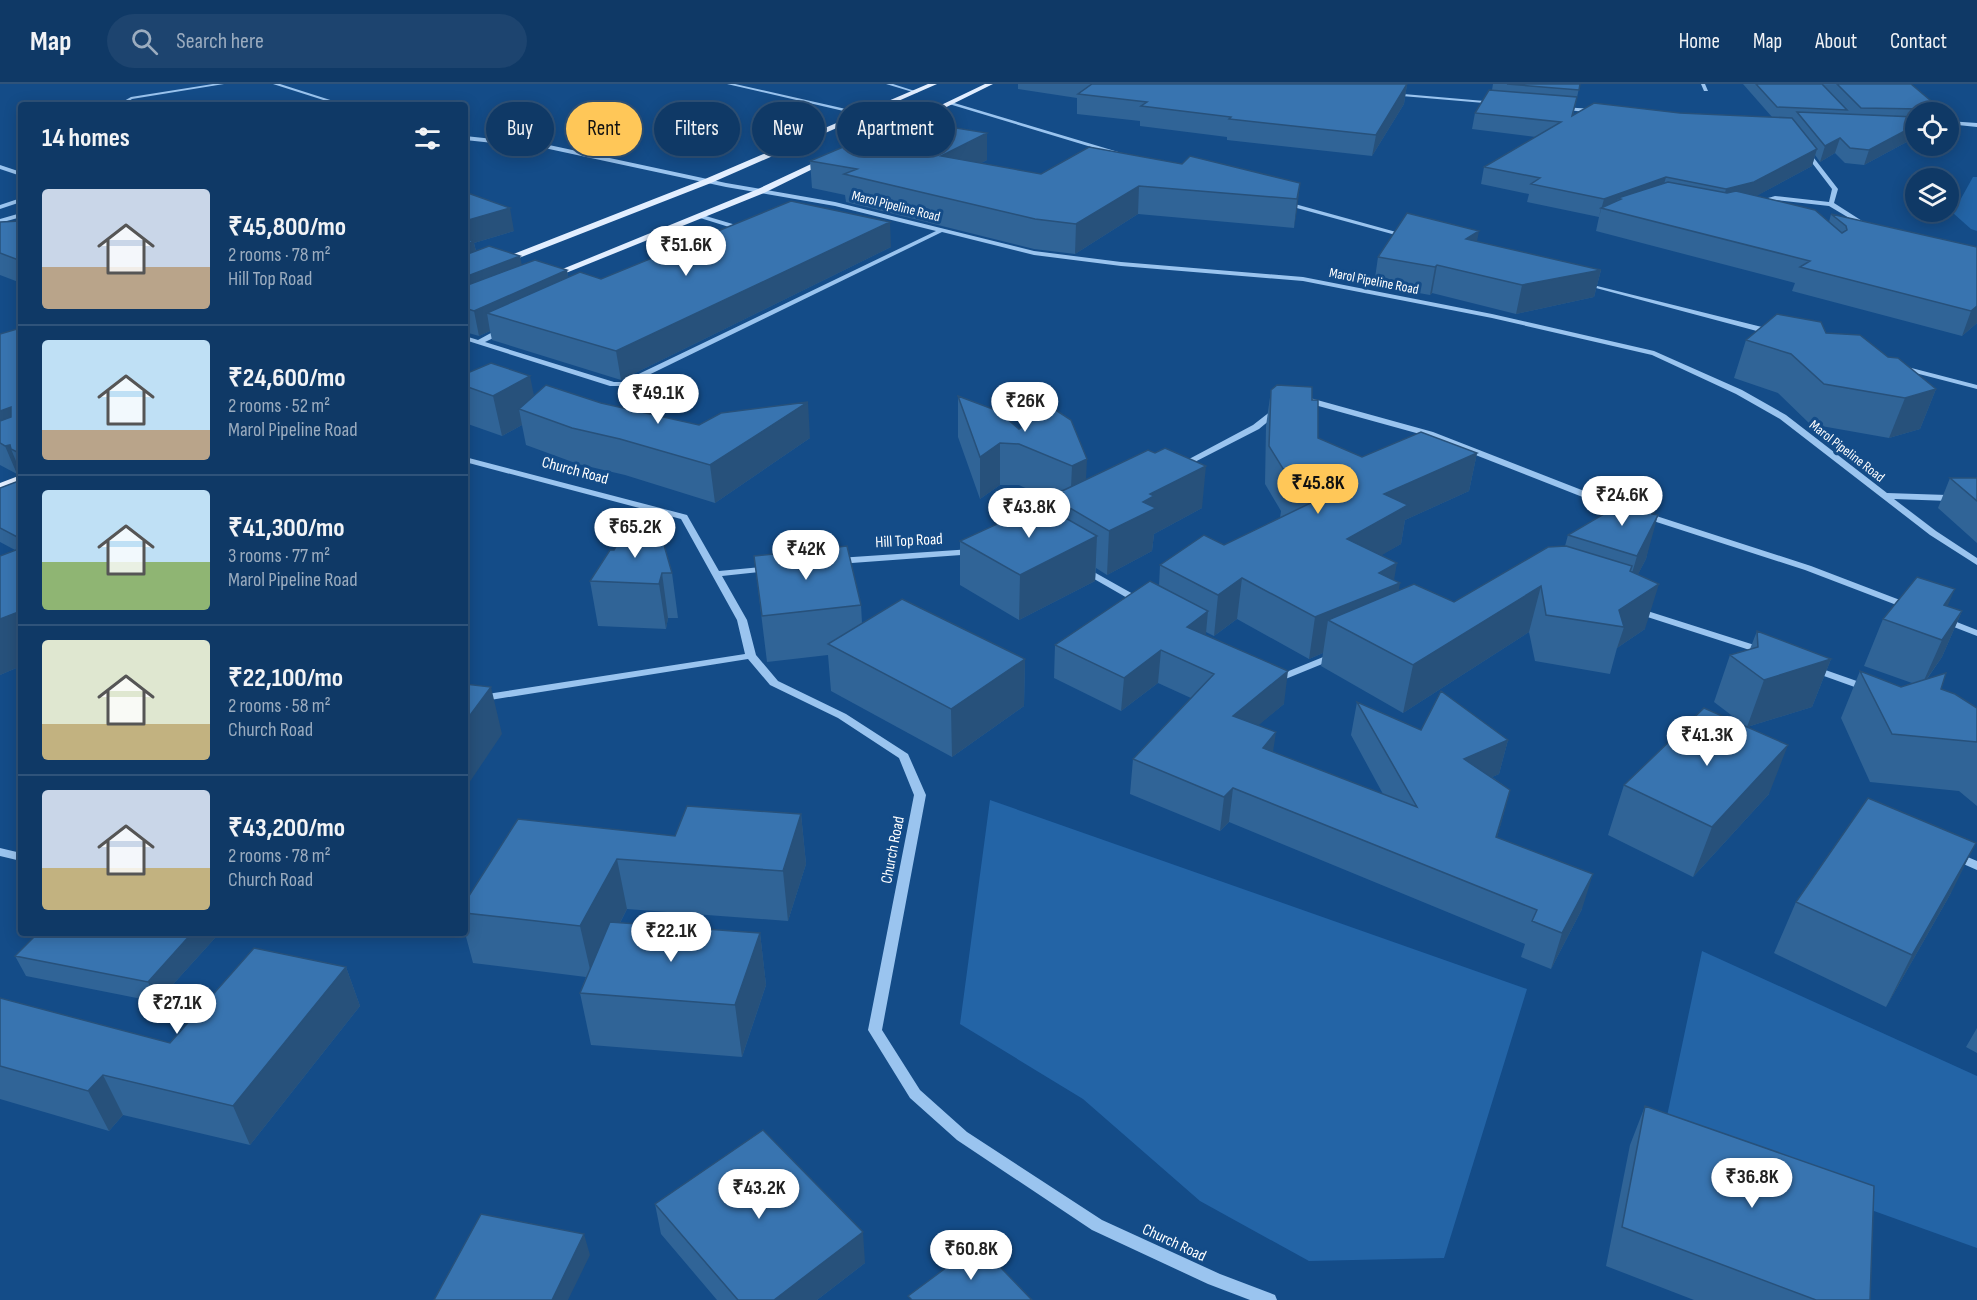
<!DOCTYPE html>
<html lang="en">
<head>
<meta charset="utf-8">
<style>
	:root { --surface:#0f3966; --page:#1d446f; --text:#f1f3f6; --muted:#9bacbf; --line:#2f537a; --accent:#ffc758 }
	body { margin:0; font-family:"Sofia Sans Condensed",sans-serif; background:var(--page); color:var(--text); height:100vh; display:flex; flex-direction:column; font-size:22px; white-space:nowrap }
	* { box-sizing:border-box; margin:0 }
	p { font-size:20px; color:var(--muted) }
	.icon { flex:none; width:33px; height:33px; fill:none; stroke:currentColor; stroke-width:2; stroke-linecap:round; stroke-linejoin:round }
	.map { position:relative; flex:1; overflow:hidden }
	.side { position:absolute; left:18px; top:18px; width:450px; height:834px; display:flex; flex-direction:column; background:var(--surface); border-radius:6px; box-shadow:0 3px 15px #0003,0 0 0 2px var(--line) }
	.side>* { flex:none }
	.hud { position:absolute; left:486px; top:18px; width:570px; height:54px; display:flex; gap:12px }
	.buttons { position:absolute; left:1905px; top:18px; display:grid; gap:12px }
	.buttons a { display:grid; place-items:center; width:54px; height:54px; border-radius:50%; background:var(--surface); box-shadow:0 3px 15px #0003,0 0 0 2px var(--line); font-size:30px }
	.price { position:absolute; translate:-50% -51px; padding:0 14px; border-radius:21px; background:#fff; color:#222; font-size:20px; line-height:39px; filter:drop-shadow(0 2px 3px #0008) }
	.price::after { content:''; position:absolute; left:50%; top:36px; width:18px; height:14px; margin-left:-9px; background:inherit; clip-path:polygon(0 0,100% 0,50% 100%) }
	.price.active { background:var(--accent); color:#111 }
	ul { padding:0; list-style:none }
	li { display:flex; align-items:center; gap:18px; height:150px; padding:0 24px }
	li+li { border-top:2px solid var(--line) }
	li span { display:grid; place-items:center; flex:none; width:168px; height:120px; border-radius:6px; color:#555 }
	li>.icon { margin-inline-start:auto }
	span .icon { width:72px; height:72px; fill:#fffc; stroke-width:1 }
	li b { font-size:26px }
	h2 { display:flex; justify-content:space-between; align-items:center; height:72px; padding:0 24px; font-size:26px }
	.pill { padding:0 21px; border-radius:27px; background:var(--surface); box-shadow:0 3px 15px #0003,0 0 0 2px var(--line); font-size:21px; line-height:54px }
	.pill.active { background:var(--accent); color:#111 }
	header { display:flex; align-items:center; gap:36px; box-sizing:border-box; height:84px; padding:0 30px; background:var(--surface); border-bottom:2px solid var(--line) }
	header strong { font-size:28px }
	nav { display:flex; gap:33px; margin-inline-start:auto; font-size:21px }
	.search { width:420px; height:54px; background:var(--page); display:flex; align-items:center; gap:15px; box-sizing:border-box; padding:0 21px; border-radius:33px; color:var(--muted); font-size:22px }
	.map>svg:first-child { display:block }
</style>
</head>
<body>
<header>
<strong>Map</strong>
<div class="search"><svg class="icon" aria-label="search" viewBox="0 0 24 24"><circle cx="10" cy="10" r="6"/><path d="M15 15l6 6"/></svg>Search here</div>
<nav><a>Home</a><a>Map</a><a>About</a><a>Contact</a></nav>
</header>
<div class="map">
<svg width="1977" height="1216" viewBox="0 0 1977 1216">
	<rect width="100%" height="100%" fill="#144c88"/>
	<path fill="#2364a6" d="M1973 93H1977V147L1971 145 1953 129Z
		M990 716 1527 905 1444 1174 1309 1177 1200 1117 1083 1015 960 940Z
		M1702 867 1977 992V1164L1663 1051Z"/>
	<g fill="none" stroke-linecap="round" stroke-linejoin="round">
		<path fill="#9ac4ef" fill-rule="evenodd" d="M213 0H224L132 15 123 21H117L131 13Z
			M273 0H280L346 21H339Z
			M727 0H735L868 30 865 32Z
			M886 0H893L918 8 916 9Z
			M1701 0H1705L1708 7H1704Z
			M1392 9 1496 18 1498 19 1496 20 1390 11Z
			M951 18 1125 70 1126 71 1121 72 949 20Z
			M1560 23 1595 25 1598 27 1595 29 1558 25Z
			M1948 37 1977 39V43L1948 40Z
			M465 52 549 61 726 99 835 118 1034 167 1121 178 1303 193 1492 230 1654 267 1742 306 1786 331 1887 409 1977 412V418L1894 415 1936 447 1977 474V481L1930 451 1780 335 1736 310 1652 271 1492 234 1303 197 1121 182 1034 171 942 148 626 302H610L465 256V252L478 256 500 244H506V248L485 258 614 298H622L936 147 835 122 726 103 549 65 465 56Z
			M1803 65H1807L1838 105 1834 119 1870 142V144H1866L1829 122 1775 116 1754 120V118L1775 112 1829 118 1832 105 1803 67Z
			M0 81 21 88V92L0 85Z
			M21 114V118L0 125V121Z
			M1284 117 1407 151 1408 152 1403 153 1282 120 1281 119Z
			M21 129V133L0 139V135Z
			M699 130 736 141 737 142 728 149H724V147L729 143 697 133V131Z
			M1581 198 1774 246 1775 248 1768 250 1581 200Z
			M1896 280 1977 301V305L1896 284Z
			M1304 314H1310L1433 348 1633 426 1632 428H1626L1580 412 1427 352 1304 318Z
			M1275 324H1278L1282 326 1259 345 1183 384 1180 385 1176 382 1253 341Z
			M465 373 687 431 719 487 772 482 774 484 769 487 722 492 747 536 756 571 778 597 846 630 908 670 926 711 882 946 920 1006 967 1048 1102 1136 1220 1190 1275 1211 1277 1216H1250L1208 1200 1092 1146 957 1056 910 1014 868 946 914 711 899 674 838 634 770 601 748 575 484 617 465 624V617L481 611 745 570 737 536 681 435 465 378Z
			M1644 428 1811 482 1913 521 1915 523 1910 526 1907 525 1805 486 1641 433 1640 431Z
			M972 465 977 468 975 470 838 480 833 477 838 474Z
			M1085 483 1142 515 1144 517 1142 519H1136L1082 488 1080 486Z
			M1638 524 1767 565 1768 567 1763 570 1759 569 1635 529 1633 527Z
			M1944 533 1977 546V552L1941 538 1939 536 1941 534Z
			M1333 569 1337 570 1338 572 1337 574 1283 596H1275L1271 593 1272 591H1279Z
			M1814 582 1871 602 1872 604 1871 606H1863L1810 587 1809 585Z
			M0 764 21 769V777L0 772Z
			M1956 768 1977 777V786L1952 775 1950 772 1952 769Z"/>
		<path fill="#e2eeff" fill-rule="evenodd" d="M928 0H937L711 99 465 195V189L705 95Z
			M985 0H993L898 47 891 45Z
			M824 74 831 76 764 109 551 195 543 193 758 105Z
			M21 391V399L0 407V399Z"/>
	</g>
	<path fill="#306497" d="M1018 0H1407L1404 20 1372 72 1227 56V53L1140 42V37L1077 30V14L1018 5Z
		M1493 0H1580L1573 31 1680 29 1772 33 1743 0H1911L1942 28H1916V53L1864 81 1845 79 1835 69 1820 78 1815 71 1812 82 1756 112 1829 138 1831 130 1977 163V239L1962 252 1792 207 1795 199 1596 147 1599 133 1527 118 1529 110 1481 100 1484 83 1536 53 1472 45 1475 29 1492 6Z
		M987 49V76L981 79 1041 90 1182 80 1300 99 1294 144 1138 130 1075 170 1034 165 846 118 845 111 812 104 810 77Z
		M465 108 514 147 474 159 476 167 522 181 567 186 568 194 601 195 891 163 621 296 492 256 490 247 479 252 465 248Z
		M21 137V199L0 191V138Z
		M1477 158 1601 186 1594 213 1516 230 1432 209 1430 211 1374 201 1378 173Z
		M21 247V389L17 390 0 381V250Z
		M1826 249 1936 305 1920 345 1889 354 1810 340 1778 309 1734 294 1746 256Z
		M465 290 534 311 601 319 699 341 810 354 715 419 625 391 578 380 526 361 522 341 502 352 465 339Z
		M1271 306 1312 316 1318 354 1362 373 1477 369 1469 407 1405 436 1401 460 1381 471 1399 507 1454 518 1565 462 1568 451 1655 430 1646 475 1638 490 1645 545 1617 564 1610 590 1535 577 1529 548 1403 629 1321 582 1323 569 1309 575 1237 535 1214 552 1206 548V551L1284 620 1258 641 1273 668 1383 710 1351 651 1357 618 1421 646 1508 656 1499 690 1492 693 1510 706 1497 753 1582 825 1551 885 1521 873 1525 860 1229 738 1220 747 1130 710 1133 675 1191 614 1158 599 1121 627 1054 594 1055 561 1159 502 1160 481 1224 461 1280 434 1281 427 1265 400 1266 342Z
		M958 312 1019 345 1051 323 1086 396 1202 424 1154 450 1152 467 1107 491 1096 484 1095 497 1019 536 960 501V457L1053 427V417L1019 401H1000L980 415 958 353Z
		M1950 394H1977V459L1938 424Z
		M21 396V582L0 591V472L15 466 0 458V404Z
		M614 466 672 489 678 534H668L666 545 598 542 590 497Z
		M754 472 861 521 862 539 1025 575 1024 622 952 673 831 607 828 571 767 578Z
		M1948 522 1962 527 1942 573 1927 595 1941 605 1977 624V722L1959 707 1870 698 1841 634 1860 587 1901 603 1912 599 1864 582 1883 535Z
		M1757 547 1831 575 1812 623 1747 643 1714 618 1730 571 1750 565Z
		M1624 701 1769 710 1693 793 1608 751Z
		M801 730 806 780 788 837 627 825 620 839 760 849 766 901 742 973 591 961 580 909 586 893 473 879 465 849V818L675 752Z
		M1951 809 1886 923 1774 869 1796 818Z
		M38 849H212L215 854 157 918 26 892 15 872Z
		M346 883 360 922 250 1061 123 1031 109 1047 0 1015V914L170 959Z
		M1977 944V969L1966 963Z
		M1645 1022 1870 1216H1694L1606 1182 1630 1061Z
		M655 1120 865 1179 817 1216H717L661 1150Z"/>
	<path fill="#27517b" d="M1407 0 1404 20 1372 72 1376 51Z
		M1916 41V53L1864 81 1869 66Z
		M987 49V76L942 99 941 72Z
		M1840 54 1835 69 1820 78 1825 62Z
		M1817 65 1812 82 1749 116 1721 123 1726 105Z
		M1666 93 1661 111 1621 115 1618 114 1615 128 1601 124 1599 133 1604 115Z
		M1300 99 1297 127 1294 144 1297 115Z
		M1139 102 1138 130 1075 170 1076 140Z
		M510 124 514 147 474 159 479 181 465 187V137Z
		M890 138 891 163 621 296 616 267Z
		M1479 147 1474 174 1466 155Z
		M520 172 525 196 465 220V193Z
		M1437 181 1432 209 1430 211 1435 183Z
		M567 186 571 211 487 229 490 247 479 252 474 227Z
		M1601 186 1594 213 1516 230 1522 201Z
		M1977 222V239L1962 252 1971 227Z
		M530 292 538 331 519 325 522 341 502 352 493 312Z
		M1936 305 1920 345 1889 354 1905 314Z
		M808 318 810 354 715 419 710 381Z
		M11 323 21 348 0 358V327Z
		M1000 359V401L980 415V373Z
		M10 361 11 365 21 389 17 390 5 362Z
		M1477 369 1469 407 1405 436 1401 460 1341 495 1347 455 1384 410Z
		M1087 375 1085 417 1070 425 1072 382Z
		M1206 382 1202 424 1154 450 1152 467 1107 491 1109 447 1143 418 1150 410Z
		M1658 419 1649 449 1658 431 1646 475 1624 517 1637 472 1652 430Z
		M1097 452 1095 497 1019 536 1020 491Z
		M1397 479 1393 502 1400 499 1393 540 1328 536 1323 569 1309 575 1315 533 1379 489Z
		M1632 482 1620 526 1659 500 1645 545 1617 564 1624 543 1614 542 1630 487Z
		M662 489 668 534 666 545 659 500Z
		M1242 494 1237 535 1214 552 1218 511Z
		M1541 502 1529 548 1403 629 1413 581Z
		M1955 505 1935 551 1944 521Z
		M21 527V582L0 591V535Z
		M1208 527 1205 560 1187 543Z
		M1962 527 1942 573 1921 603 1942 556Z
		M1161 566 1158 599 1121 627 1124 594Z
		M1025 575 1024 622 952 673 951 625Z
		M1831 575 1812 623 1747 643 1764 596Z
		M1288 587 1284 620 1229 666 1233 632Z
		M491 603 502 650 465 705V638Z
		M1276 648 1271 682 1263 664Z
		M1508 656 1499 690 1456 709 1464 675Z
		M1788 661 1769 710 1693 793 1712 743Z
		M1233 704 1229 738 1220 747 1224 713Z
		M1510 706 1501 740 1487 788 1496 753Z
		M801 730 806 780 788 837 783 787Z
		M1976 759 1951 809 1886 923 1912 871Z
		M617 775 627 825 592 894 580 842Z
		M1593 790 1582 825 1551 885 1562 849Z
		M192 849H212L215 854 157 918 148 898Z
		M760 849 766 901 742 973 735 921Z
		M346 883 360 922 250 1061 233 1022Z
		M103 991 123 1031 109 1047 88 1007Z
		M863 1148 865 1179 817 1216H774Z
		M584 1150 590 1171 568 1216H552Z"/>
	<path fill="#3874b0" stroke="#27517b" stroke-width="1.5" d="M1092 0H1407L1376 51 1229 35 1231 33 1141 22 1147 18 1078 10Z
		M1507 0H1580L1579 6Z
		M1756 0H1822L1847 26 1777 23Z
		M1837 0H1911L1943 27 1939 28H1923L1921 25 1861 24Z
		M1489 6 1577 13 1572 32 1594 19 1680 29 1792 34 1817 65 1754 98 1726 105 1666 93 1604 115 1531 100 1540 94 1484 83 1561 38 1475 29Z
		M1797 28 1916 33V41L1869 66 1850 64 1840 54 1825 62Z
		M907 36 987 49 941 72 1041 90 1089 63 1182 80 1190 72 1300 99 1297 115 1139 102 1076 140 1035 135 844 90 857 85 810 77Z
		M1668 98 1727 109 1736 107 1815 126 1842 149 1847 146 1846 142 1831 130 1977 163V222L1971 227 1800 183 1810 177 1601 124 1621 115 1618 114Z
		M465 108 510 124 465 137Z
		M791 117 890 138 616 267 487 229 580 188 601 195Z
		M1407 129 1479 147 1466 155 1601 186 1522 201 1437 181 1435 183 1378 173Z
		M21 137V177L0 169V138Z
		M465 155 474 157 465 161Z
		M489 162 520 172 465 193V171Z
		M535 176 567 186 474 227 465 224V202Z
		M1777 230 1821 238 1826 249 1860 251 1888 273 1898 274 1936 305 1905 314 1824 300 1791 270 1746 256Z
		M17 245 21 247V370L11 365 10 361 5 362 0 359V337L11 333V323L0 327V250Z
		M491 279 530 292 493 312 465 302V290Z
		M546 301 601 319 699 341 721 329 808 318 710 381 620 355 572 344 519 325Z
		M1277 301 1312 303V316H1318V354L1362 373 1421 348 1477 369 1384 410 1408 421 1347 455 1397 479 1379 489 1400 499 1315 533 1242 494 1218 511 1160 481 1204 451 1224 461 1323 413 1285 396 1287 391 1269 362 1271 306Z
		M958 312 998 327 1019 345 1051 323 1071 336 1087 375 1072 382 1019 360 1000 359 980 373Z
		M1165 364 1206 382 1150 410 1154 412 1143 418 1156 424 1109 447 1053 414 1063 409 1060 408 1148 366 1155 369Z
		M1950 394H1977V417Z
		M21 396V455L0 444V404Z
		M1633 413 1658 419 1652 430 1658 431 1637 472 1568 451Z
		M1041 420 1097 452 1020 491 960 457Z
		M626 445 660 447 672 489H662L659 500 590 497 610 466H614Z
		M847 462 861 521 762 532 754 472Z
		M1566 462 1632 482 1630 487 1659 500 1619 526 1624 543 1546 531 1541 502 1413 581 1328 536 1414 500 1454 518 1548 463Z
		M21 464V527L0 535V472Z
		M1917 493 1955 505 1944 521 1962 527 1942 556 1883 535Z
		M1150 497 1208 527 1187 543 1288 587 1233 632 1276 648 1263 664 1417 723 1357 618 1421 646 1441 607 1508 656 1464 675 1510 706 1496 753 1593 790 1562 849 1532 837 1537 826 1233 704 1224 713 1133 675 1214 590 1161 566 1124 594 1055 561Z
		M902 515 1025 575 951 625 828 560Z
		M1757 547 1831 575 1764 596 1730 571 1758 563Z
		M1860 587 1901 603 1946 589 1941 605 1955 610 1977 624V658L1892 650Z
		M465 600 491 603 465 638Z
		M1704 624 1788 661 1712 743 1624 701Z
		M1868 714 1976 759 1912 871 1796 818Z
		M687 722 801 730 783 787 617 775 580 842 465 829V818L518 735 675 752Z
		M610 838 760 849 735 921 580 909Z
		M38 849H192L148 898 15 872Z
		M254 864 346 883 233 1022 103 991 88 1007 0 982V914L170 959Z
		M1645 1022 1874 1102 1870 1216H1816L1622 1143Z
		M763 1046 863 1148 774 1216H738L655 1120Z
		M481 1130 584 1150 552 1216H434Z
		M978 1160 1032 1216H912L908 1212Z"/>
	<g text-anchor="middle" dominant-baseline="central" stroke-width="6" stroke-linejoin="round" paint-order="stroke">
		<g font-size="14" fill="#fff" stroke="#144c88">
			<text transform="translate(896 122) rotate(14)">Marol Pipeline Road</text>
			<text transform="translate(1374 197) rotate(11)">Marol Pipeline Road</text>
			<text transform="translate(1847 367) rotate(38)">Marol Pipeline Road</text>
		</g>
		<g font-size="16" fill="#fff" stroke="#144c88">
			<text transform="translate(575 387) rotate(15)">Church Road</text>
			<text transform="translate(909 457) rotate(-3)">Hill Top Road</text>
			<text transform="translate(893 766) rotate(-79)">Church Road</text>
			<text transform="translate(1174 1159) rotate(25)">Church Road</text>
		</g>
	</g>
</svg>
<div class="buttons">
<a><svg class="icon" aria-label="locate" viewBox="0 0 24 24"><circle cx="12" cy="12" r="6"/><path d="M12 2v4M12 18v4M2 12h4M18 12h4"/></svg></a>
<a><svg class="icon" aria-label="layers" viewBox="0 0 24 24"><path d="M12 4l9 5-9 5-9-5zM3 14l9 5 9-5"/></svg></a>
</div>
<b class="price" style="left:686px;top:193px">₹51.6K</b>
<b class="price" style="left:658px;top:341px">₹49.1K</b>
<b class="price" style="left:1025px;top:349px">₹26K</b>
<b class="price active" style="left:1318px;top:431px">₹45.8K</b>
<b class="price" style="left:1622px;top:443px">₹24.6K</b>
<b class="price" style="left:1029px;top:455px">₹43.8K</b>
<b class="price" style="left:635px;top:475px">₹65.2K</b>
<b class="price" style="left:806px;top:497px">₹42K</b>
<b class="price" style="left:1707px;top:683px">₹41.3K</b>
<b class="price" style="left:671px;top:879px">₹22.1K</b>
<b class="price" style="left:177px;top:951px">₹27.1K</b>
<b class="price" style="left:1752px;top:1125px">₹36.8K</b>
<b class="price" style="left:759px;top:1136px">₹43.2K</b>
<b class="price" style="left:971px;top:1197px">₹60.8K</b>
<div class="hud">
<a class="pill">Buy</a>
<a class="pill active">Rent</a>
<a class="pill">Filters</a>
<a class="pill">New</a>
<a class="pill">Apartment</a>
</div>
<section class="side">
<h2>14 homes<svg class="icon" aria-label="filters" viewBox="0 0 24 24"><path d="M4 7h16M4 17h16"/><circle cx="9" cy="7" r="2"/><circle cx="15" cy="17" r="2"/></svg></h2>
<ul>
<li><span style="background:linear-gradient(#c9d6e8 65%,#b9a48a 0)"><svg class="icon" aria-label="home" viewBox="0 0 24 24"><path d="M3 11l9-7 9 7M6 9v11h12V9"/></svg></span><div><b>₹45,800/mo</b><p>2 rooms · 78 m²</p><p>Hill Top Road</p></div></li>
<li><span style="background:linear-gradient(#bfe0f5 75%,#b9a48a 0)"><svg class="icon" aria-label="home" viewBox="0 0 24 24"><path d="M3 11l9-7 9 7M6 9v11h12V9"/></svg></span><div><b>₹24,600/mo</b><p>2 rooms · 52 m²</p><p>Marol Pipeline Road</p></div></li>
<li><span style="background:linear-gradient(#bfe0f5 60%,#8fb573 0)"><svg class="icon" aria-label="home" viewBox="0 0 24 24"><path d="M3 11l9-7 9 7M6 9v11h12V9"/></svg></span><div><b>₹41,300/mo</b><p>3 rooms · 77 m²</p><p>Marol Pipeline Road</p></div></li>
<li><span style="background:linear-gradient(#dfe7d0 70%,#c2b280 0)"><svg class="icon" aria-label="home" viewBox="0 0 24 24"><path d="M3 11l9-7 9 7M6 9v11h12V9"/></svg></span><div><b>₹22,100/mo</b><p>2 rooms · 58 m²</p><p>Church Road</p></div></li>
<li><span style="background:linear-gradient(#c9d6e8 65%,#c2b280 0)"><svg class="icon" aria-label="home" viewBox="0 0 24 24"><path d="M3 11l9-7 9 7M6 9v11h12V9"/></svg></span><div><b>₹43,200/mo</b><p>2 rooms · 78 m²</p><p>Church Road</p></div></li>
</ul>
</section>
</div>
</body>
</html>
